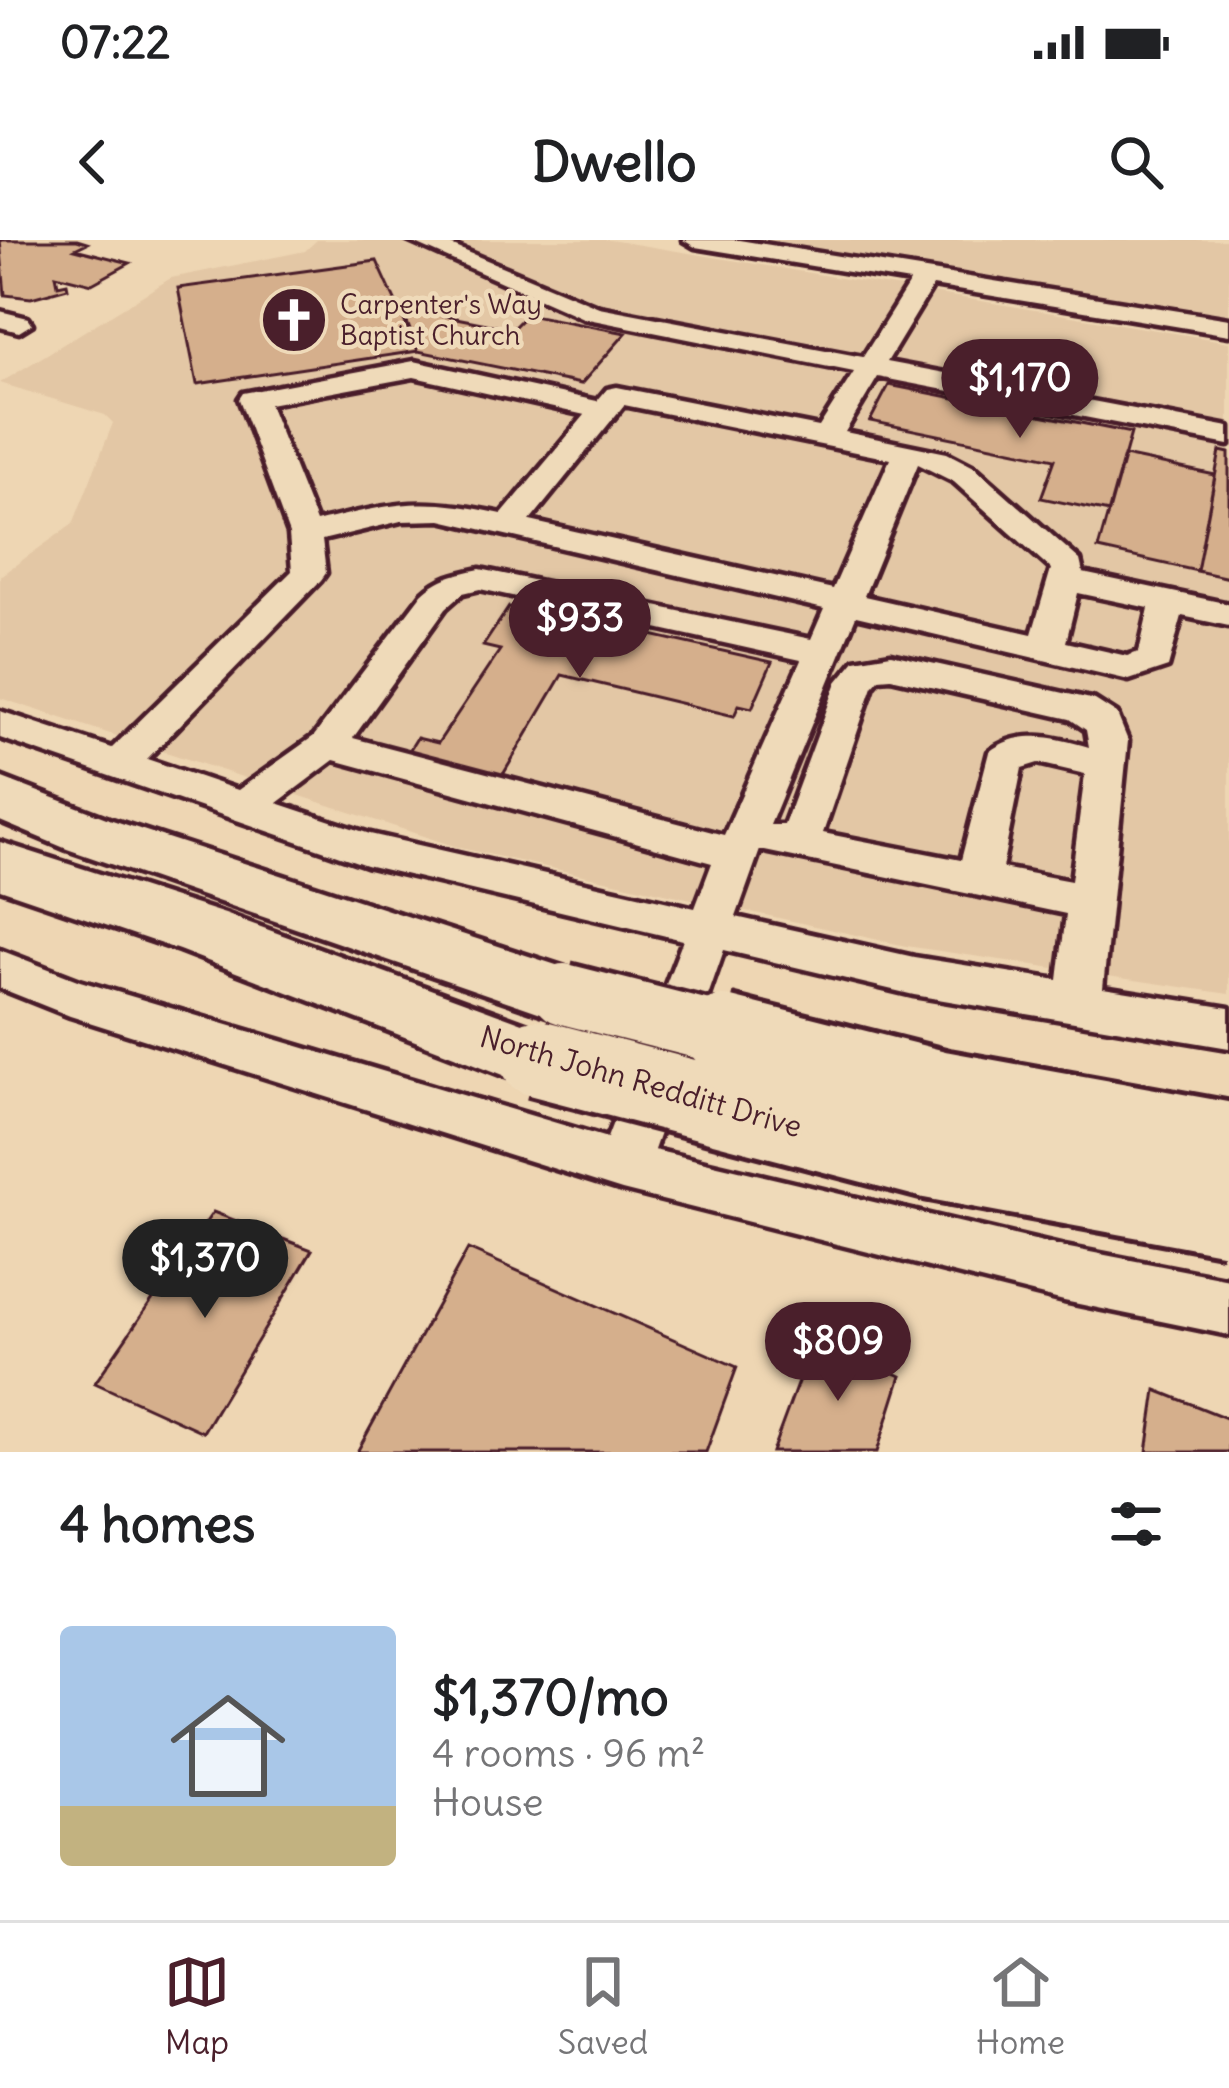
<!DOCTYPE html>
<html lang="en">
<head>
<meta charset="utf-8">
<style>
	:root { --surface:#fff; --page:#f2f2f2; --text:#202124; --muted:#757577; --line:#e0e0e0; --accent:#4a1f2b }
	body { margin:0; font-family:Delius,sans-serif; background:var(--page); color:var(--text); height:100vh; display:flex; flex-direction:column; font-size:45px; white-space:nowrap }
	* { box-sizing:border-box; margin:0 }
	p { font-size:39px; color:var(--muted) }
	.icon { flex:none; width:66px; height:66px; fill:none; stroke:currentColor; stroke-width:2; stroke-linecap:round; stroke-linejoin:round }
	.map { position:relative; height:1212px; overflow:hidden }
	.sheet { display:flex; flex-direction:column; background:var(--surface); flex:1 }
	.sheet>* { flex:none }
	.price { position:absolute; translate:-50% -102px; padding:0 27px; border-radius:42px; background:var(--accent); color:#fff; font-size:39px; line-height:78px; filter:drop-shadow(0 3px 6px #0008) }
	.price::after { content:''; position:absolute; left:50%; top:72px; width:36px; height:27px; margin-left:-18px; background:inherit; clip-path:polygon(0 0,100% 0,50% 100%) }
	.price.current { background:#222; color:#fff }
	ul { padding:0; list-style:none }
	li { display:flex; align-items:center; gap:36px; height:300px; padding:0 60px }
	li span { display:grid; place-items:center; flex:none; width:336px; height:240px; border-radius:12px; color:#555 }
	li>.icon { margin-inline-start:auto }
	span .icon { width:144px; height:144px; fill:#fffc; stroke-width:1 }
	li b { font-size:51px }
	h2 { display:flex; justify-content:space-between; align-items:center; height:144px; padding:0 60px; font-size:51px }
	.status { display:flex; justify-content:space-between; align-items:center; height:84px; padding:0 60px; background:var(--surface); direction:ltr }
	.status svg { height:33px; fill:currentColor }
	header { display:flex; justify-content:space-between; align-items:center; height:156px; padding:0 60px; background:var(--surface); font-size:54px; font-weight:700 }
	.tab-bar { display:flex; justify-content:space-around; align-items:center; height:168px; border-top:3px solid var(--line); background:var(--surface); font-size:33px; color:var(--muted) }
	.tab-bar a { display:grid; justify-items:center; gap:6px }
	.tab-bar .current { color:var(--accent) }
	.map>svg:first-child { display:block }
</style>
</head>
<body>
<div class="status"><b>07:22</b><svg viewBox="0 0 49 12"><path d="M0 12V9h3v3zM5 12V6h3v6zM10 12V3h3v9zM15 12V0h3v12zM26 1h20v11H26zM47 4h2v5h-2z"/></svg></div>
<header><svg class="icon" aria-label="back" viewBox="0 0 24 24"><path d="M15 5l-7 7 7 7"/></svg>Dwello<svg class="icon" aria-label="search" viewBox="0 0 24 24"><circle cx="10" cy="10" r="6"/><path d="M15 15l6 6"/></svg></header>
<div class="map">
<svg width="1229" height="1212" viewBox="0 0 1229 1212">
	<rect width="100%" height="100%" fill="#eed6b3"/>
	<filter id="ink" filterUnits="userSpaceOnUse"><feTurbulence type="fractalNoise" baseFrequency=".00833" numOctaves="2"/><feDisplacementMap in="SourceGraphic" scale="24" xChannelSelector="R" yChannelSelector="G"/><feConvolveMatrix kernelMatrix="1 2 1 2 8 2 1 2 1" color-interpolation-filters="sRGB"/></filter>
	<g filter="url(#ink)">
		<path fill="#e3c7a5" d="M317 0H610L1229 102V754L906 706 460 608 0 458V336L73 284 113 183 105 175 0 143 171 38 305 11Z
			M737 0H1229V81Z"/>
		<path fill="#d5af8c" stroke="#4a1f2b" stroke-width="3" d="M0 0H77L87 3 75 9 130 23 92 44 56 35 58 45 67 43 68 48 31 58 5 55Z
			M377 21 418 111 197 144 178 48Z
			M431 73 512 89 527 74 626 93 581 144 418 111 405 77Z
			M889 145 1131 193 1109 272 1041 258 1055 219 870 181Z
			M1220 211 1229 213V338L1197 331Z
			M1124 216 1215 235 1197 331 1098 309Z
			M531 361 557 367 553 373 772 422 752 468 739 465 734 476 562 435 501 538 407 514 417 498 438 503 500 410 483 406 509 367 525 371Z
			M213 972 312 1010 203 1192 95 1143Z
			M468 1009 737 1127 706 1212H357Z
			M815 1096 901 1136 877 1212H772Z
			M1156 1150 1229 1179V1212H1147Z"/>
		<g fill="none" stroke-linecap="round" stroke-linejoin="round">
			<g stroke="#4a1f2b" stroke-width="9">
				<path id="minor" d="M407 0H439L599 67 863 117 910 42 695 7 683 0H739L1229 79V95L933 46 887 122 1229 187V205L878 137 845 192 947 213 976 228 1080 320 1083 333 1229 364V386L1182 376 1168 427 1129 440 856 376 770 585H784L837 442 855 420 891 414 1095 460 1117 474 1128 501 1103 748 1229 768V808L914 755 724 710 654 910 1064 1007 1229 1039V1095L1064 1061 622 950 70 776 0 748V710L80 741 607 898 683 700 366 625 0 498V471L112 508 292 331 289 294 239 159 243 153 414 121 597 161 607 149 617 147 819 187 854 132 583 78ZM414 137 585 175 502 274C420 256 396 263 316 282L269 164ZM624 165 890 219 833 349 530 281ZM918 224 954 242 1051 329 1032 394 864 356ZM441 280 824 369 811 399 480 329C456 334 440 337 422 354L314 496 238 550 147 519 321 340 326 333 322 300 401 281ZM480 349 801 420 724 595 353 498 446 368 463 353ZM1078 353 1149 368 1139 412 1127 416 1066 402ZM891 438 1070 479 1086 490 1089 507C1055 497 1020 488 989 512L961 620 823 593 873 446 879 439ZM334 520 712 623 695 668 370 594 277 563ZM1038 523 1085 534 1071 641 1002 628 1022 528ZM760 610 1066 674 1058 740 914 717 736 677Z
					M0 71 28 78 32 84 19 92 0 87Z"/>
			</g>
			<g stroke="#4a1f2b" stroke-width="9">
				<path id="highway" d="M0 537 109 579 587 735 597 754 587 773 564 781 67 609 0 581Z
					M0 602 225 674 561 797 572 818 561 839 537 848 179 710 0 649Z"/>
			</g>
			<use href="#minor" fill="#efdab9" fill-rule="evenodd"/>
			<use href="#highway" fill="#efdab9" fill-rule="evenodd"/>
			<g stroke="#4a1f2b" stroke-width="69" stroke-linecap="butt">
				<path id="highway-bridge-far1" d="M564 754 734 797"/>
			</g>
			<g stroke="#4a1f2b" stroke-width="86" stroke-linecap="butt">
				<path id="highway-bridge" d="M723 794 941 849 1229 901
					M537 818 932 921 1229 976"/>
			</g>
			<use href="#highway-bridge-far1" stroke="#efdab9" stroke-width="60"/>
			<use href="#highway-bridge" stroke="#efdab9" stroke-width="76"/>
		</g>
	</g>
	<defs>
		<g id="church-disc" transform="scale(3.45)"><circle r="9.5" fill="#4a1f2b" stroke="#efdab9"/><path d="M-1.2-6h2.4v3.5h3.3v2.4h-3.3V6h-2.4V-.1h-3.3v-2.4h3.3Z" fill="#fff"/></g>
	</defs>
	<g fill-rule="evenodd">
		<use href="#church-disc" x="294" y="80"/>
	</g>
	<g text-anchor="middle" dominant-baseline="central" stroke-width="9" stroke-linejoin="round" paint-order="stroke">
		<g font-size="27" fill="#4a1f2b" stroke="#efdab9" text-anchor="start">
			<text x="340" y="64">Carpenter's Way<tspan x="340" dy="31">Baptist Church</tspan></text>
		</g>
		<g font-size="30" fill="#4a1f2b" stroke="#efdab9">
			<text transform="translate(641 841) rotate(16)">North John Redditt Drive</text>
		</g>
	</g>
</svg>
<b class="price" style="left:1020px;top:201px">$1,170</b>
<b class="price" style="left:580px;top:441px">$933</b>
<b class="price current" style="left:205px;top:1081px">$1,370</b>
<b class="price" style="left:838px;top:1164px">$809</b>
</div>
<section class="sheet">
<h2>4 homes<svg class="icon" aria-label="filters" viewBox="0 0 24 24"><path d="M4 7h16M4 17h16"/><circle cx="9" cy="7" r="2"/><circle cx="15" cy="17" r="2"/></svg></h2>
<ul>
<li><span style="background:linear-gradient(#a9c7e8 75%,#c2b280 0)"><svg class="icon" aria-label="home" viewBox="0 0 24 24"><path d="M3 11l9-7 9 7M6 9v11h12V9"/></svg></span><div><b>$1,370/mo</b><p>4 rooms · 96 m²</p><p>House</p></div></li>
</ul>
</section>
<nav class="tab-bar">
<a class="current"><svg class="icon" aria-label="map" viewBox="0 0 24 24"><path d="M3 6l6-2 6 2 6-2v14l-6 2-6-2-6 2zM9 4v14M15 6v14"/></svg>Map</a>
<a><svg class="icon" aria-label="saved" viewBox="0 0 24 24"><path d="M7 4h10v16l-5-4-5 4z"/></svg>Saved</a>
<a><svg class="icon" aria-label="home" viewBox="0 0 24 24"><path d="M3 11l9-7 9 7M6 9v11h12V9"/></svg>Home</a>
</nav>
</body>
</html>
